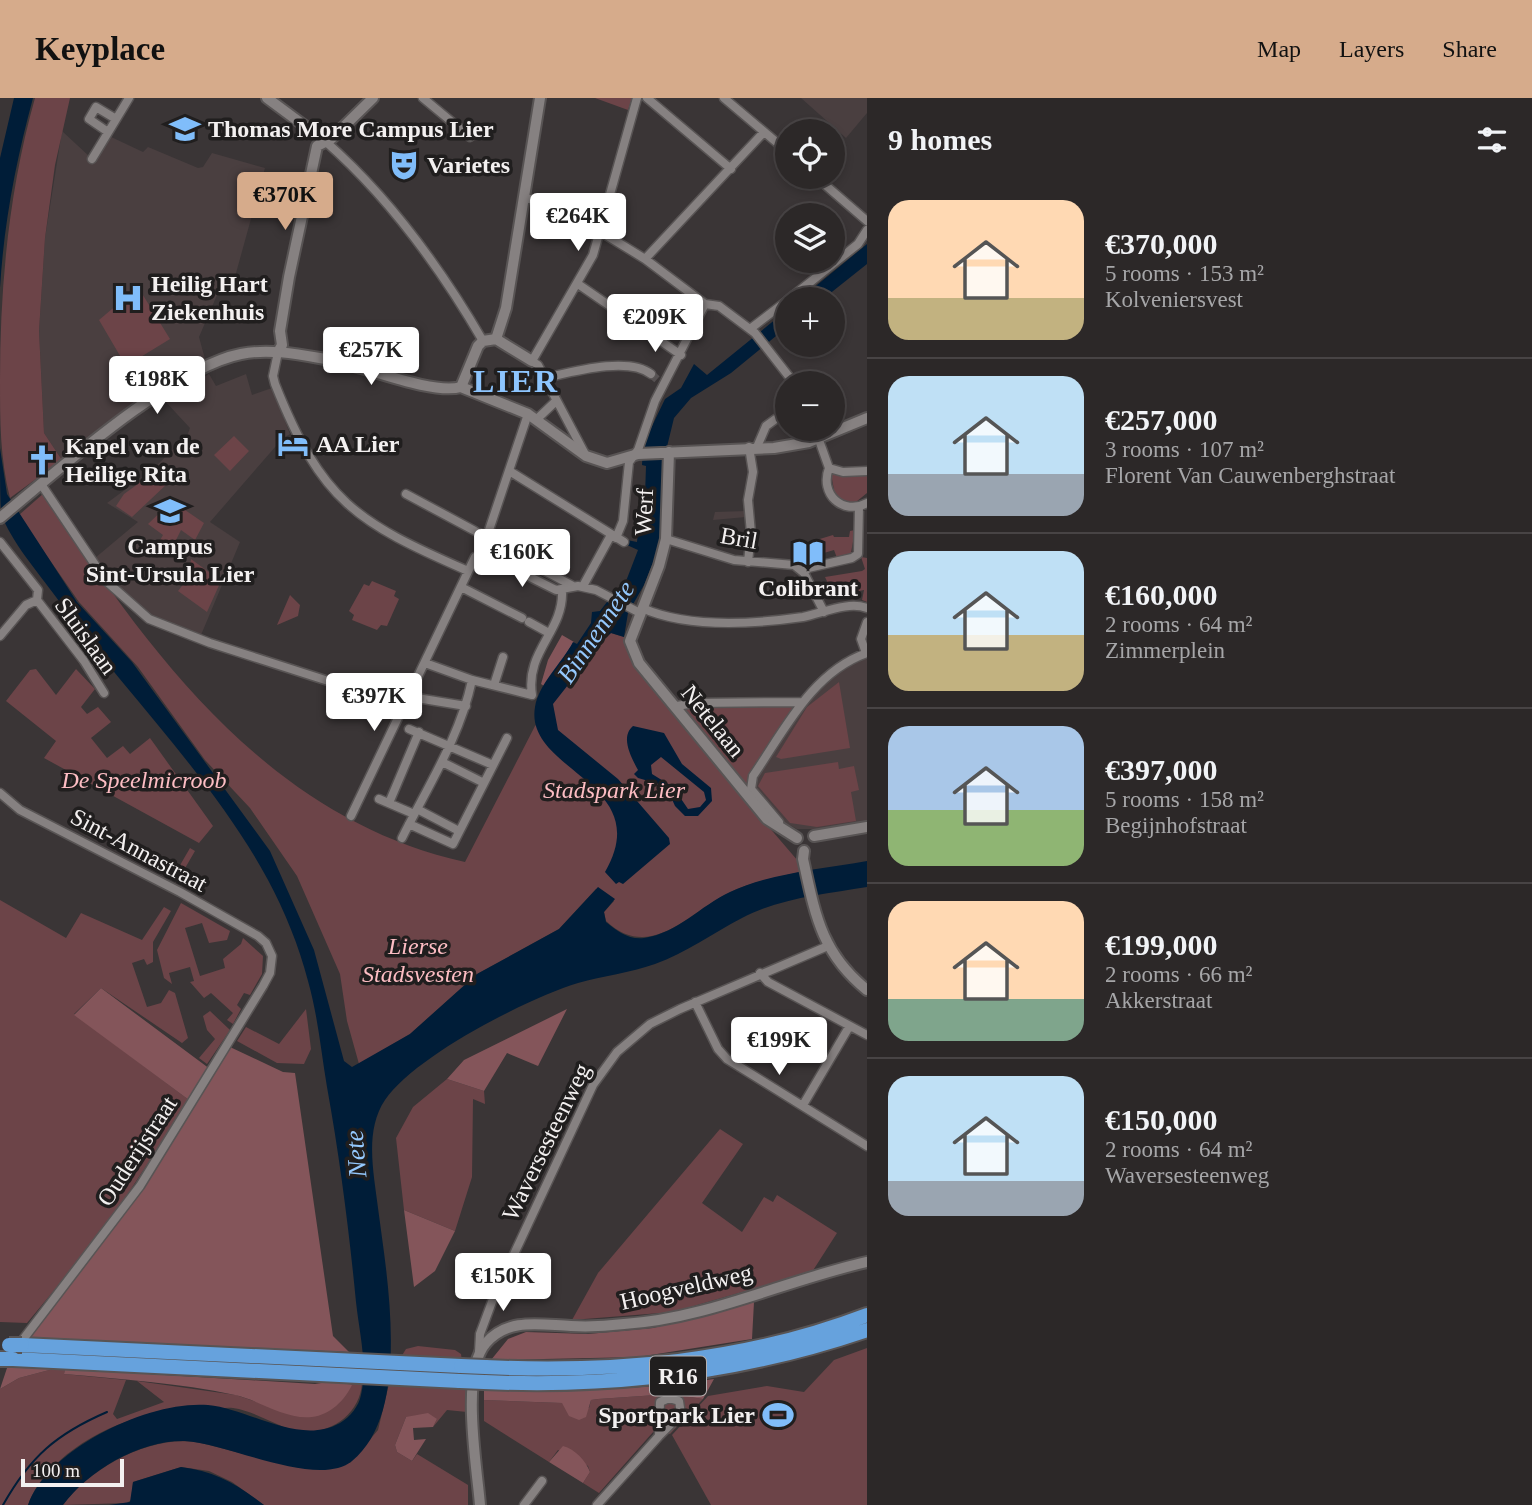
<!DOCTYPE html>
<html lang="en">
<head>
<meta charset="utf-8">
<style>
	:root { --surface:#2c2828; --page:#343030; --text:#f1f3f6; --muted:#a6a6a8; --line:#484445; --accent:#d6ab8b }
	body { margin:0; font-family:Georgia,serif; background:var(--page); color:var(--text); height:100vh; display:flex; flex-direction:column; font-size:26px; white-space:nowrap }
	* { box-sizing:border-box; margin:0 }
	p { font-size:23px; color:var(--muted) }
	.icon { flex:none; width:38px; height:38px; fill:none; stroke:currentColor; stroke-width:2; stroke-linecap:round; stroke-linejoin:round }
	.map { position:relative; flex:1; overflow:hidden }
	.drawer { display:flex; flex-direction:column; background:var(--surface); width:665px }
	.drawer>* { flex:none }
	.tools { position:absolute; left:775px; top:21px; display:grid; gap:14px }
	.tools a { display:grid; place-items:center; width:70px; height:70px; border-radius:50%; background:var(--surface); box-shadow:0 4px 10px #0003,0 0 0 2px var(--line); font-size:35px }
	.scale { position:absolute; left:21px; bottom:18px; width:103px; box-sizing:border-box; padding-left:7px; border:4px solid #f3f0f0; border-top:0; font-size:19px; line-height:24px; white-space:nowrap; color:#f3f0f0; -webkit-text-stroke:5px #201e1e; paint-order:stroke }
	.price { position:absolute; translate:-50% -60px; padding:0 16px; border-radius:7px; background:#fff; color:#222; font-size:23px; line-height:46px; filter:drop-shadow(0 2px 4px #0008) }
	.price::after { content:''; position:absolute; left:50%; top:42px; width:21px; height:16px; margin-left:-10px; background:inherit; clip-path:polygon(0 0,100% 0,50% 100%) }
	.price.active { background:var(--accent); color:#111 }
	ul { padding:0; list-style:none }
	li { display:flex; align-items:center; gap:21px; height:175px; padding:0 21px }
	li+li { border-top:2px solid var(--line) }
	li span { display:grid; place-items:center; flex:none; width:196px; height:140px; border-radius:21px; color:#555 }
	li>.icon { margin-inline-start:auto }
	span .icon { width:84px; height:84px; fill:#fffc; stroke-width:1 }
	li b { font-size:30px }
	h2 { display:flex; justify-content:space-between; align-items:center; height:84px; padding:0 21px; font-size:30px }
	header { display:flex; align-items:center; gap:42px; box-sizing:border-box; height:98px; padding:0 35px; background:var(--accent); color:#111 }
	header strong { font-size:33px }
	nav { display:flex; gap:38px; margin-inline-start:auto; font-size:24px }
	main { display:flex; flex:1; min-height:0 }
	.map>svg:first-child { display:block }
</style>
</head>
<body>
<header>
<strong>Keyplace</strong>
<nav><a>Map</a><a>Layers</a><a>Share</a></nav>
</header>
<main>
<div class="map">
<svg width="867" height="1407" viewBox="0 0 867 1407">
	<rect width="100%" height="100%" fill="#3a3536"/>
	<path fill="#4a3f40" d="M801 0H867V15L846 40Z
		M62 33 90 59 109 38 143 54 148 49 198 70 203 69 212 55 265 70 233 186 217 197 199 239 205 261 133 309 62 362 44 335 39 233 45 140Z
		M209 276 216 288 246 276 252 297 272 290 290 336 283 340 210 424 240 444 201 537 157 521 130 502 95 460 138 424 107 405 152 372 187 338 190 330 164 302Z
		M746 413V419L713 422 715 414Z
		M867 559V724L821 731H797L784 724 753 687 802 604 832 574Z"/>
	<path fill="#6c4448" d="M35 0H70L55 67 45 140 39 233 44 335 62 362 10 400C0 360 0 323 0 282 0 187 9 92 35 0Z
		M595 0H632L628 12Z
		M138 189 170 241 126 268 99 222Z
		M234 338 249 353 230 373 214 357Z
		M156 373 168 385 132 419 116 408 124 396Z
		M831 376 867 377V395L856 404 844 405 835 397Z
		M44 395C149 554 267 720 465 764L535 628 579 569 611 535 624 539C627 568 650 587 669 608L802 604 745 701 798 763 800 774C775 780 749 784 727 796 687 816 650 864 606 823L604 814 614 803 596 791 559 831 477 876 410 936 359 966 347 923 340 876 297 778 250 710 205 662 138 569 79 504 24 425 19 417Z
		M172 403 204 425 195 442 181 432 171 452 159 444 163 437 148 426Z
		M855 432 851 455 837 460 834 452 817 457 813 443 833 437 834 439H849L850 433Z
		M861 459 867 460V504L862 502 864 492 834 498 825 479 862 473 865 471Z
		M191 461 221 483 207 514 178 493 188 480Z
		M372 483 396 493 394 498 399 501 387 528 381 527 377 532 352 522 354 517 349 513 364 486 369 488Z
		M290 497 300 507 298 518 277 527Z
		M36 571 56 597 76 571 95 591 81 609 87 616 98 609 111 624 91 640 107 660 123 648 130 656 150 640 213 728 199 745 44 660 56 643 6 603 30 572Z
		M839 584 850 650 781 661 776 659 807 609Z
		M838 664 839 671 854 668 859 692 851 694 856 723 817 729 790 725 758 688 765 675Z
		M190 750 195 753 177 784 172 781Z
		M0 802 66 840 81 815 142 842 164 809 171 813 153 844V864L147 867 144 861 132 865 147 909 161 905 169 892 175 895 188 940 182 945 101 890 74 916 189 1002 105 1131 27 1225 0 1224Z
		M181 805 230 833 227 842 209 845 202 825 185 830 200 878 225 870 223 861 241 846 243 840 263 858 262 876 250 897 244 895 237 907 241 911 233 926 227 922 233 915 211 895 204 900 190 884 194 883 190 869 169 875 172 886 164 880 157 852Z
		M306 911 311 951 304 966 277 965 237 943 246 929 279 946Z
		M210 913 230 932 207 966 199 960 215 941 207 932 203 918Z
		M447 981 484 993 485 1006 473 1001 472 1079 455 1133 404 1112 396 1040 413 1009Z
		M720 1031 743 1046 702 1105 742 1134 764 1099 773 1104 777 1097 837 1135 812 1174 673 1214 572 1222 598 1175Z
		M418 1248 455 1252 461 1256 462 1263 401 1259 406 1251Z
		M867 1250V1407H711L672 1337 708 1298 767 1288 804 1294 834 1262Z
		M53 1271H65L64 1276 126 1282 113 1316 117 1321 164 1304 137 1283 236 1297 298 1318 352 1284 362 1285C360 1318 327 1340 293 1332 273 1326 254 1313 233 1310 221 1309 207 1313 196 1314 178 1316 159 1315 142 1319 99 1329 43 1364 28 1407H0V1291L19 1280Z
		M389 1286 466 1289 467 1314 447 1312 433 1329 437 1321 406 1319 395 1347 397 1354 412 1363 417 1356 468 1387V1407H264L232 1384 209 1373 181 1369 133 1384 131 1402 127 1405 63 1407C90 1370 148 1338 195 1344 218 1348 241 1357 264 1360 292 1364 322 1363 350 1365L378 1332Z
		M671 1296 703 1301 670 1336 654 1333 599 1395 583 1385 590 1374 588 1368 558 1352 549 1364 484 1323V1302L562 1305 589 1310 591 1302 598 1301Z"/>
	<path fill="#84555a" d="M562 537 574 544 544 588 541 586 548 562Z
		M101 890 210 971 189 1002 74 917Z
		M567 911 538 968 507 955 484 993 447 981 464 962Z
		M230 949 283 974 295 975 333 1238 349 1254 26 1240C104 1144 167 1055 230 949Z
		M404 1112 455 1133 435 1173 414 1189Z
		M754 1204 752 1241 638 1259 491 1262 508 1241 526 1234 588 1236 653 1230Z
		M8 1267 53 1271 19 1280 0 1291Z
		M65 1271 315 1286 334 1283 352 1287C345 1302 330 1317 312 1319 286 1322 259 1302 235 1297 179 1285 121 1281 64 1276Z
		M714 1281 703 1301 671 1296 598 1301 591 1302 586 1319 579 1322 569 1318 562 1305 484 1302V1291C562 1295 637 1292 714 1281Z
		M428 1315 437 1321 433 1329 413 1330 414 1342 426 1341 412 1363 397 1354 395 1347 406 1319Z
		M563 1348C575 1351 586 1363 590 1374L583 1385 549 1364Z"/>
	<path fill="#001d38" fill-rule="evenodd" d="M14 0H33C16 63 4 124 0 190V60Z
		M867 146V166L823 201H800Z
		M787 212V229L731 275 691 300 674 320 664 361 661 444 644 487 628 515 624 539 611 535 605 540 553 606 558 632 618 681 669 740 670 746 623 786 619 784 616 786 605 774C657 684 524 674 535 609 539 585 562 565 573 544L577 546 591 525 592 514 600 513 617 491H623L638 452 627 447V442L637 444 639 423 643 419 641 399 645 398 646 368 642 367 643 347 665 301 681 290 694 266 707 277Z
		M0 350 7 396 77 504 132 564 270 753 314 852 344 963 352 969 410 936 477 876 559 831 598 789 615 801 604 814 606 824C617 833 629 842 644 840 678 835 700 808 730 794 771 775 822 771 867 763V789C825 796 780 800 742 820 713 835 686 855 655 866 630 875 603 878 578 885 526 901 415 958 385 1002 364 1033 374 1076 378 1110 387 1179 412 1315 352 1363 318 1391 227 1345 185 1343 140 1342 89 1372 63 1407H28C48 1350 150 1302 208 1307 250 1311 299 1348 340 1325 350 1319 359 1308 361 1297 368 1268 359 1233 356 1204 349 1132 340 1061 327 989 321 954 318 918 308 883 299 848 285 814 268 782 213 680 124 594 56 499 38 474 11 444 1 415 0 397 0 369 0 350Z
		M633 628 664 635 682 666 711 690 712 703 698 718H685L675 708 666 688 638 680 634 676 638 672C631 659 620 639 633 628ZM661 659 704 694 706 702 700 709 688 711 673 689 652 676 651 667Z
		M181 1369C214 1373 237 1386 264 1407H109L130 1404 133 1384Z"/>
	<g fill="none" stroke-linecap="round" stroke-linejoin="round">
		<path stroke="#001d38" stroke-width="2" d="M3 1407C30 1359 56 1336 107 1314"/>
		<path stroke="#565152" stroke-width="8" stroke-dasharray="8 4" stroke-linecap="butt" d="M651 276 660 284"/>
		<g stroke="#585454" stroke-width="11">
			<path id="street" d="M423 0 470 39
				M647 0 731 71
				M724 0 788 54
				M108 34 89 21 96 9 116 21
				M325 43C390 100 440 169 483 243
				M92 61 129 0
				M816 79 867 123
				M524 100 578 110 604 119
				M601 134 645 161 705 206 719 208 755 235 794 285
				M645 161 764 34
				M578 186 681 257
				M789 201 858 146 867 132
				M750 231 788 202
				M278 254 273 278 275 286C322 404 356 424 468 473
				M545 280C572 274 628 258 651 276
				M537 321 555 304
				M819 342 829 370C819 396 843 418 867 405
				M757 349 766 328 788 312
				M585 356 538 267 532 263 593 157 637 0
				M829 370 843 374 867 373
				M511 374 624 444
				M41 386 106 483 149 521 210 545 403 607
				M406 396 475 433
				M479 435 492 440 496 447 573 488
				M487 438 528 316
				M616 440 623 423 629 364 638 352 655 303 705 206
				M666 441 734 462 794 467 804 475 824 514
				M0 444 34 487 38 492 37 502 84 563 104 595
				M748 464 751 435 748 402 753 374 749 349
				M804 475 808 470 852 460 858 456 859 409
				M583 488 611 437
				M461 489 522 520
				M642 510C689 531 754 526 803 519 823 515 848 503 867 510
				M529 524 549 535
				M0 538 26 507 37 502
				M866 555 861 541 867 524
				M425 565 472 582 532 597C525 553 564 533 562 493
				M494 587 503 559
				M417 600 466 608
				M677 608 694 605 802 604
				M409 631 493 667
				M442 664 484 685
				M0 695 20 712 180 794 258 838 266 845 272 858 270 875 263 888 140 1088 18 1248
				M379 701 414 716
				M389 705 419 634
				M417 711 459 733
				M351 718 475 459 492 460 556 492 578 488 596 492 640 515
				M779 724 751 691 753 678C784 633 812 574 867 555
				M409 726 453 746 507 640
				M402 740C428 688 460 639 472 582
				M760 875 768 884 867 937
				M695 904 718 951 727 961 867 1048
				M803 1007 849 929
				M479 1254 480 1236 493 1201 593 987 617 954 650 926 680 911 828 848
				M669 1300 679 1303 681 1316 659 1338 660 1304Z
				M524 1407 542 1383
				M597 1407 659 1338"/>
		</g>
		<g stroke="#585454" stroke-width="14">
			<path id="secondary" d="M267 0 325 43
				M496 241 506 210 540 0
				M278 254 282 247 280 233 289 179 317 48 331 41 373 0
				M461 289 528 316 586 358 607 365 638 356 774 350 809 344 867 320
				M461 289 478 248 483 243 496 241 532 263
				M669 354 666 441 659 468 630 543 639 565 767 721 797 740
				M0 420C56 374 173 269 241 256 271 250 302 257 331 262 364 268 431 297 461 289
				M814 738 867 729
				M804 753 803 761C815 816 821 855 867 892
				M480 1407C477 1369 460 1274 486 1245 509 1219 541 1227 571 1228 589 1229 607 1228 624 1226 707 1221 786 1182 867 1164"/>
		</g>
		<g stroke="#585454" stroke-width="18">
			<path id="highway" d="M22 1247 461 1268
				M13 1261 460 1283
				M485 1269C615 1275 744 1264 867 1217
				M484 1284C616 1290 741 1275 867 1232"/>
		</g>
		<use href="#street" stroke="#868181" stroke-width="8"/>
		<use href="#secondary" stroke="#868181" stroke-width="10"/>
		<use href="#highway" stroke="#66a2dd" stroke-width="14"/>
		<g stroke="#585454" stroke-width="18" stroke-linecap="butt">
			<path id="highway-bridge" d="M9 1247H22
				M0 1261H13
				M461 1268 485 1269
				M460 1283 484 1284"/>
		</g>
		<use href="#highway-bridge" stroke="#66a2dd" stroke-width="14"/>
	</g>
	<defs>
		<g id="university-bare" transform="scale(2.415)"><path d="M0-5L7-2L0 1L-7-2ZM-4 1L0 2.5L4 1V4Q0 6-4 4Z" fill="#80bdfa" stroke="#201e1e" stroke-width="2.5" paint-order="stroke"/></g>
		<g id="theatre-bare" transform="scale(2.415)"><path d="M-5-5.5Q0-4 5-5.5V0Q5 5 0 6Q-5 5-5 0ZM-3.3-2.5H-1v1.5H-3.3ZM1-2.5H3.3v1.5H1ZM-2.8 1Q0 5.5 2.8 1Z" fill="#80bdfa" stroke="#201e1e" stroke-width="2.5" paint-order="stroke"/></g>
		<g id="hospital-bare" transform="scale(2.415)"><path d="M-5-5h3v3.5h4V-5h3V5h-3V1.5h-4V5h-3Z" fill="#80bdfa" stroke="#201e1e" stroke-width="2.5" paint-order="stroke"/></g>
		<g id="hotel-bare" transform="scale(2.415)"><path d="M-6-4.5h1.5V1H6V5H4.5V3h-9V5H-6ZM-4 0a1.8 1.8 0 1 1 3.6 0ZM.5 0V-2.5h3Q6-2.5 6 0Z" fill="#80bdfa" stroke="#201e1e" stroke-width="2.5" paint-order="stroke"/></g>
		<g id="church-bare" transform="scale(2.415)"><path d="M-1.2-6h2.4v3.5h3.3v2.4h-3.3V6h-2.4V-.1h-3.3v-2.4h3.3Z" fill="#80bdfa" stroke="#201e1e" stroke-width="2.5" paint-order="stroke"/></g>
		<g id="school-bare" transform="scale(2.415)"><path d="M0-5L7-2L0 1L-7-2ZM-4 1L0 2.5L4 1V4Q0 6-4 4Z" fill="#80bdfa" stroke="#201e1e" stroke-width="2.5" paint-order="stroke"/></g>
		<g id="library-bare" transform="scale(2.415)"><path d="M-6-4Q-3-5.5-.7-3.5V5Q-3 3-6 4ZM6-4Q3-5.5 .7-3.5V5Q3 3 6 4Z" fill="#80bdfa" stroke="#201e1e" stroke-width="2.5" paint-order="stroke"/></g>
		<g id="stadium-bare" transform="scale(2.415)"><path d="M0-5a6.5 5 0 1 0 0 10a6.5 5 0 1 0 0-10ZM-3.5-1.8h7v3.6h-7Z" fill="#80bdfa" stroke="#201e1e" stroke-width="2.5" paint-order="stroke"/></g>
	</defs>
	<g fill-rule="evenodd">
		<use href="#university-bare" x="185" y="31"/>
		<use href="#theatre-bare" x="404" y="67"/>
		<use href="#hospital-bare" x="128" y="200"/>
		<use href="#hotel-bare" x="293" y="346"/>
		<use href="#church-bare" x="42" y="362"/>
		<use href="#school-bare" x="170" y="413"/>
		<use href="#library-bare" x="808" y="455"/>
		<use href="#stadium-bare" x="778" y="1317"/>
	</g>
	<g text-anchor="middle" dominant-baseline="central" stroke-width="7" stroke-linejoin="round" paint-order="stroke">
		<rect fill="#201e1e" stroke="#b4b1b1" stroke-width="2" x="650" y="1258.5" width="56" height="39" rx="5"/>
		<g font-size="23" font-weight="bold" fill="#f3f0f0">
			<text x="678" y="1278">R16</text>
		</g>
		<g font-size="24" font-weight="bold" fill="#f3f0f0" stroke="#201e1e" text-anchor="start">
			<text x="208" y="31">Thomas More Campus Lier</text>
			<text x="427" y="67">Varietes</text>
			<text x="151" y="186">Heilig Hart<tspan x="151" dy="28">Ziekenhuis</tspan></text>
			<text x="316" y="346">AA Lier</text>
			<text x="65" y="348">Kapel van de<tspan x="65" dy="28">Heilige Rita</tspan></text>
			<text x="170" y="448" text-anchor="middle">Campus<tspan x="170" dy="28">Sint-Ursula Lier</tspan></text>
			<text x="808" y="490" text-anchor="middle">Colibrant</text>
			<text x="755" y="1317" text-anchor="end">Sportpark Lier</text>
		</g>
		<g font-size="24" fill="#f3f0f0" stroke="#201e1e">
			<text transform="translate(644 414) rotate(-87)">Werf</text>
			<text transform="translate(739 440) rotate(10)">Bril</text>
			<text transform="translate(86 538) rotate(54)">Sluislaan</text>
			<text transform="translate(713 623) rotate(51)">Netelaan</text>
			<text transform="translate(139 752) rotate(28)">Sint-Annastraat</text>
			<text transform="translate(546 1044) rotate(-64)">Waversesteenweg</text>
			<text transform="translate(137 1053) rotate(-57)">Ouderijstraat</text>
			<text transform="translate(686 1189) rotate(-13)">Hoogveldweg</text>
		</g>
		<g font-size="24" font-style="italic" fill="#fdbdc3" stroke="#201e1e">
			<text x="144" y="682">De Speelmicroob</text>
			<text x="614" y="692">Stadspark Lier</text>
			<text x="418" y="848">Lierse<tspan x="418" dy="28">Stadsvesten</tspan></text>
		</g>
		<g font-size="26" font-style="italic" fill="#94c8fd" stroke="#201e1e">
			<text transform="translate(596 534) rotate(-56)">Binnennete</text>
			<text transform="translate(356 1056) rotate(-95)">Nete</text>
		</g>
		<g font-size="32" font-weight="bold" letter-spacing="2" fill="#8dc5fe" stroke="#201e1e">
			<text x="516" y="283">LIER</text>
		</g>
	</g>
</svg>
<div class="tools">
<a><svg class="icon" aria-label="locate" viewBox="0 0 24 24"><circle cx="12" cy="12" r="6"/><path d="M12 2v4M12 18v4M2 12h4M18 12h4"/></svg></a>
<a><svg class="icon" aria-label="layers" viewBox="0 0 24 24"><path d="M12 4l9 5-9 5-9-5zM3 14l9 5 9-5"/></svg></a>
<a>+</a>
<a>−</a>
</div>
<div class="scale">100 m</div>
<b class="price active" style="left:285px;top:134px">€370K</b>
<b class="price" style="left:578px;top:155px">€264K</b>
<b class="price" style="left:655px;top:256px">€209K</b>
<b class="price" style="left:371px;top:289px">€257K</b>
<b class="price" style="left:157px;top:318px">€198K</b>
<b class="price" style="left:522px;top:491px">€160K</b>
<b class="price" style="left:374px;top:635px">€397K</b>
<b class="price" style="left:779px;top:979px">€199K</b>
<b class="price" style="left:503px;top:1215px">€150K</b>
</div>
<section class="drawer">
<h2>9 homes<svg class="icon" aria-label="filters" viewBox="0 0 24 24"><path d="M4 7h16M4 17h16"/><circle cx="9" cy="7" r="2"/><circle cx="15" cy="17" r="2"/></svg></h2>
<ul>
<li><span style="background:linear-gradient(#ffd9b3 70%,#c2b280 0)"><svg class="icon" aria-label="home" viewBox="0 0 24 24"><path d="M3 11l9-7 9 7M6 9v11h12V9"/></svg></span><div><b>€370,000</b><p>5 rooms · 153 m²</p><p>Kolveniersvest</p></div></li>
<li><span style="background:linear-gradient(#bfe0f5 70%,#9aa5b1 0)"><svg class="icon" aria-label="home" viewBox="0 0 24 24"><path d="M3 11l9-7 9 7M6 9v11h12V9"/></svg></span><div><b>€257,000</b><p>3 rooms · 107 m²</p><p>Florent Van Cauwenberghstraat</p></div></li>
<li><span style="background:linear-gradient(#bfe0f5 60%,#c2b280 0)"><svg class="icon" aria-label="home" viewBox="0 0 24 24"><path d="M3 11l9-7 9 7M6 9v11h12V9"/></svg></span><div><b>€160,000</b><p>2 rooms · 64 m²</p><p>Zimmerplein</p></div></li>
<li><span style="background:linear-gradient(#a9c7e8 60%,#8fb573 0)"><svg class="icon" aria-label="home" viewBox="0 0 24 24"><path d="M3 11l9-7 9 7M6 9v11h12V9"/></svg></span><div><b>€397,000</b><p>5 rooms · 158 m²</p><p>Begijnhofstraat</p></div></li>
<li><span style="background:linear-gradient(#ffd9b3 70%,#7fa58c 0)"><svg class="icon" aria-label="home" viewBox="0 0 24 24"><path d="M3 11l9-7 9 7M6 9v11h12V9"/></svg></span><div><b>€199,000</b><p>2 rooms · 66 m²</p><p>Akkerstraat</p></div></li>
<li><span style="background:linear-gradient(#bfe0f5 75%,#9aa5b1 0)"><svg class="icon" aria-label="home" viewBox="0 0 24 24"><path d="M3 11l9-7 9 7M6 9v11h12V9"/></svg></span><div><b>€150,000</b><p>2 rooms · 64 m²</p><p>Waversesteenweg</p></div></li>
</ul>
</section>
</main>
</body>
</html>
